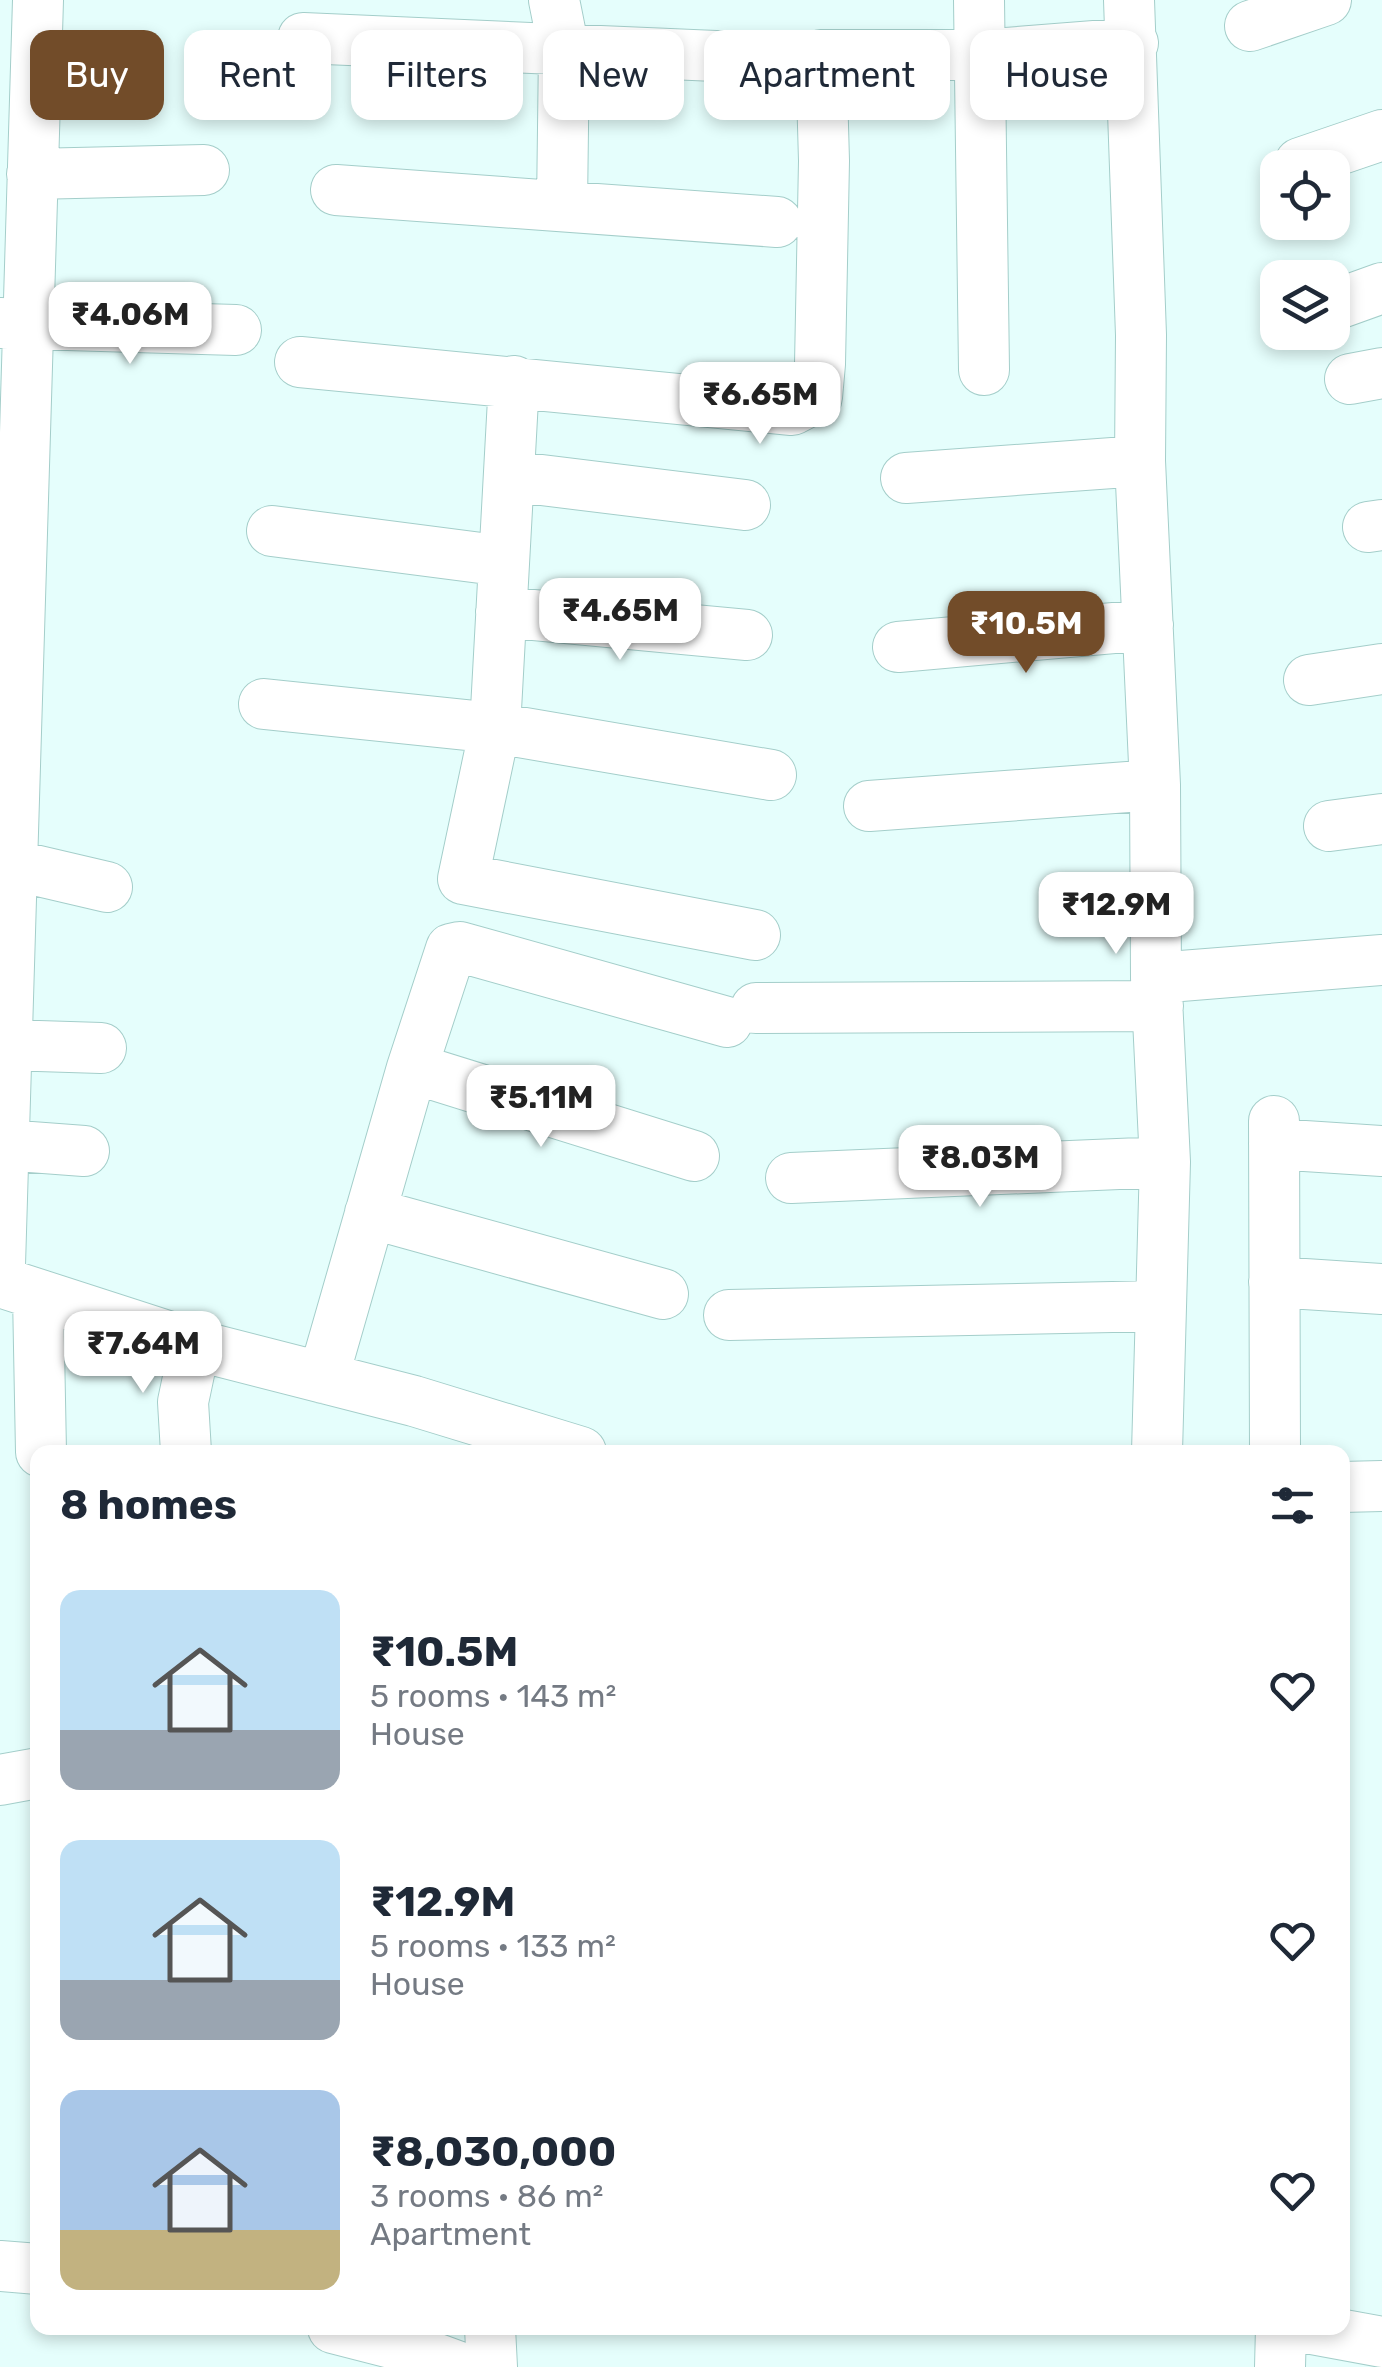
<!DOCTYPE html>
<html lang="en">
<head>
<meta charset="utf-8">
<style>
	:root { --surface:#fff; --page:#f6f6f7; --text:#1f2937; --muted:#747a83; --accent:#724c29 }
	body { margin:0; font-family:Rubik,sans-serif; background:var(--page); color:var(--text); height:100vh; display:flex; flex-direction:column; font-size:38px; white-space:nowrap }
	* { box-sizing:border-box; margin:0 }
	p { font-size:32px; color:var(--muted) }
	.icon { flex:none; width:55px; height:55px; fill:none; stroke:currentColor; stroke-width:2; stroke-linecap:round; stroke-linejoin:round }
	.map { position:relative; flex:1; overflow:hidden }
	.drawer { position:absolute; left:30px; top:1445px; width:1320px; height:890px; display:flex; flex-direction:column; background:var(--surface); border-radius:20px; box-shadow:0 5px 15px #0003 }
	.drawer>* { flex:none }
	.top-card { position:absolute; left:30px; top:30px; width:1322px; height:90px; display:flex; gap:20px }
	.buttons { position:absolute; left:1260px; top:150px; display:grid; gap:20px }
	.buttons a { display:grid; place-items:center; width:90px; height:90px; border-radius:20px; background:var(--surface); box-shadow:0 5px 15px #0003; font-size:50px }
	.price { position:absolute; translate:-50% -85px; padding:0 22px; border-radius:20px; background:#fff; color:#222; font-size:32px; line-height:65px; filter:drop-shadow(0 2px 5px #0008) }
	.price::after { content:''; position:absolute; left:50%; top:60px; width:30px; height:22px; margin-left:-15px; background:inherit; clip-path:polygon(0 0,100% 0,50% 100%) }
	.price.current { background:var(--accent); color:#fff }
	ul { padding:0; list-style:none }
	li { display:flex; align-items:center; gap:30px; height:250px; padding:0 30px }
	li span { display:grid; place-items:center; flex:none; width:280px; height:200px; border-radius:20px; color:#555 }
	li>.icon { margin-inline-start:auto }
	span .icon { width:120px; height:120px; fill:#fffc; stroke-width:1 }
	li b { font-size:42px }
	h2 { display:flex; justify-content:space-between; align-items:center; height:120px; padding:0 30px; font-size:42px }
	.pill { padding:0 35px; border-radius:20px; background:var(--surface); box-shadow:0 5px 15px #0003; font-size:35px; line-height:90px }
	.pill.current { background:var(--accent); color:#fff }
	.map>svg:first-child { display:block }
</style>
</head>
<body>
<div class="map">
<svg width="1382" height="2367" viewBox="0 0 1382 2367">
	<rect width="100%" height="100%" fill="#e5fefc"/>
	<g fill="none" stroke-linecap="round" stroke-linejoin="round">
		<g stroke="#a4ceca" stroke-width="52">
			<path id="minor" d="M554 0 564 50 562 206
				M979 0 984 370
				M1129 0 1141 335 1140 461 1155 785 1156 978 1165 1162 1157 1452
				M1250 26 1326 0
				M303 38 739 57
				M1300 163 1382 135
				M32 174 204 170
				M336 190 777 222
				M1332 306 1382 288
				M0 323 236 330
				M300 362 792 410 817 397 820 364 824 161 821 55H980L1133 43
				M1350 379 1382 373
				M514 381 495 728 463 879 755 935
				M509 476 745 505
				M906 478 1140 461
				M1368 527 1382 525
				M272 531 504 561
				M501 612 747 635
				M898 647 1148 625
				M1309 680 1382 669
				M264 704 495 728 771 775
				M869 806 1155 785
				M1329 826 1382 819
				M13 865 107 887
				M1156 978 1382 960
				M756 1008 1158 1006
				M7 1045 101 1048
				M412 1068 694 1156
				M1274 1121 1275 1452
				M1274 1144 1382 1151
				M4 1145 84 1151
				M791 1178 1165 1162
				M370 1213 663 1294
				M0 1265 38 0
				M0 1282 195 1345 414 1401 581 1452
				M1274 1282 1382 1289
				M38 1295 41 1452
				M729 1315 1161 1306
				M323 1378 412 1068 451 949 460 947 727 1022
				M186 1452 183 1402 195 1345
				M1342 1487 1382 1486
				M0 1780 38 1773
				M0 2266 38 2269
				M333 2328 399 2345 459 2367
				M490 2328 492 2367
				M1306 2328 1382 2342
				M1280 2367 1281 2328"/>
		</g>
		<use href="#minor" stroke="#fff" stroke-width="50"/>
	</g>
</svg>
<div class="buttons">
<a><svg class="icon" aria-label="locate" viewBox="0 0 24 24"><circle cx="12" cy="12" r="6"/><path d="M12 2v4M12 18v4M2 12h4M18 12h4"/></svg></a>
<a><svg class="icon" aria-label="layers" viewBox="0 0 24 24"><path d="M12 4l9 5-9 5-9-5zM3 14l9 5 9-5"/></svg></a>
</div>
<b class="price" style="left:130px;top:367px">₹4.06M</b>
<b class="price" style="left:760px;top:447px">₹6.65M</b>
<b class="price" style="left:620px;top:663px">₹4.65M</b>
<b class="price current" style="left:1026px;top:676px">₹10.5M</b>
<b class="price" style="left:1116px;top:957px">₹12.9M</b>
<b class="price" style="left:541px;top:1150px">₹5.11M</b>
<b class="price" style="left:980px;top:1210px">₹8.03M</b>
<b class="price" style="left:143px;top:1396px">₹7.64M</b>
<div class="top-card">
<a class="pill current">Buy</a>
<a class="pill">Rent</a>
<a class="pill">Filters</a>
<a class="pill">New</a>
<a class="pill">Apartment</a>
<a class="pill">House</a>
</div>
<section class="drawer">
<h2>8 homes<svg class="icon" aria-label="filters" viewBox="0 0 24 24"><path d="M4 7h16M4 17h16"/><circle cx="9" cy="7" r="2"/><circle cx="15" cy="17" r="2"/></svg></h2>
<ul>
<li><span style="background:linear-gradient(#bfe0f5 70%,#9aa5b1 0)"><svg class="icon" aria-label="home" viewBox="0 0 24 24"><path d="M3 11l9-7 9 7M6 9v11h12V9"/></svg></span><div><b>₹10.5M</b><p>5 rooms · 143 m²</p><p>House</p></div><svg class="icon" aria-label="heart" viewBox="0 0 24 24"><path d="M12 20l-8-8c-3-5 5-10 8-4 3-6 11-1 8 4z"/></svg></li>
<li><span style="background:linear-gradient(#bfe0f5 70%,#9aa5b1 0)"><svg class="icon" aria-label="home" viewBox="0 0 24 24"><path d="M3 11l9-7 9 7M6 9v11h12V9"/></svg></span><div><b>₹12.9M</b><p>5 rooms · 133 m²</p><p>House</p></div><svg class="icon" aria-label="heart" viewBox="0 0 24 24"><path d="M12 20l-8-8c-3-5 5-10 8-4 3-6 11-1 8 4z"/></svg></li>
<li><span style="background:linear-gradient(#a9c7e8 70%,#c2b280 0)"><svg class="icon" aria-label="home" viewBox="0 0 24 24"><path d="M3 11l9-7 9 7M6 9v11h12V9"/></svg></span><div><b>₹8,030,000</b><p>3 rooms · 86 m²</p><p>Apartment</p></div><svg class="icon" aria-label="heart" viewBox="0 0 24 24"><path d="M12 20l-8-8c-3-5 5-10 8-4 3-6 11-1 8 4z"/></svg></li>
</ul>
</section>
</div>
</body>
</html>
